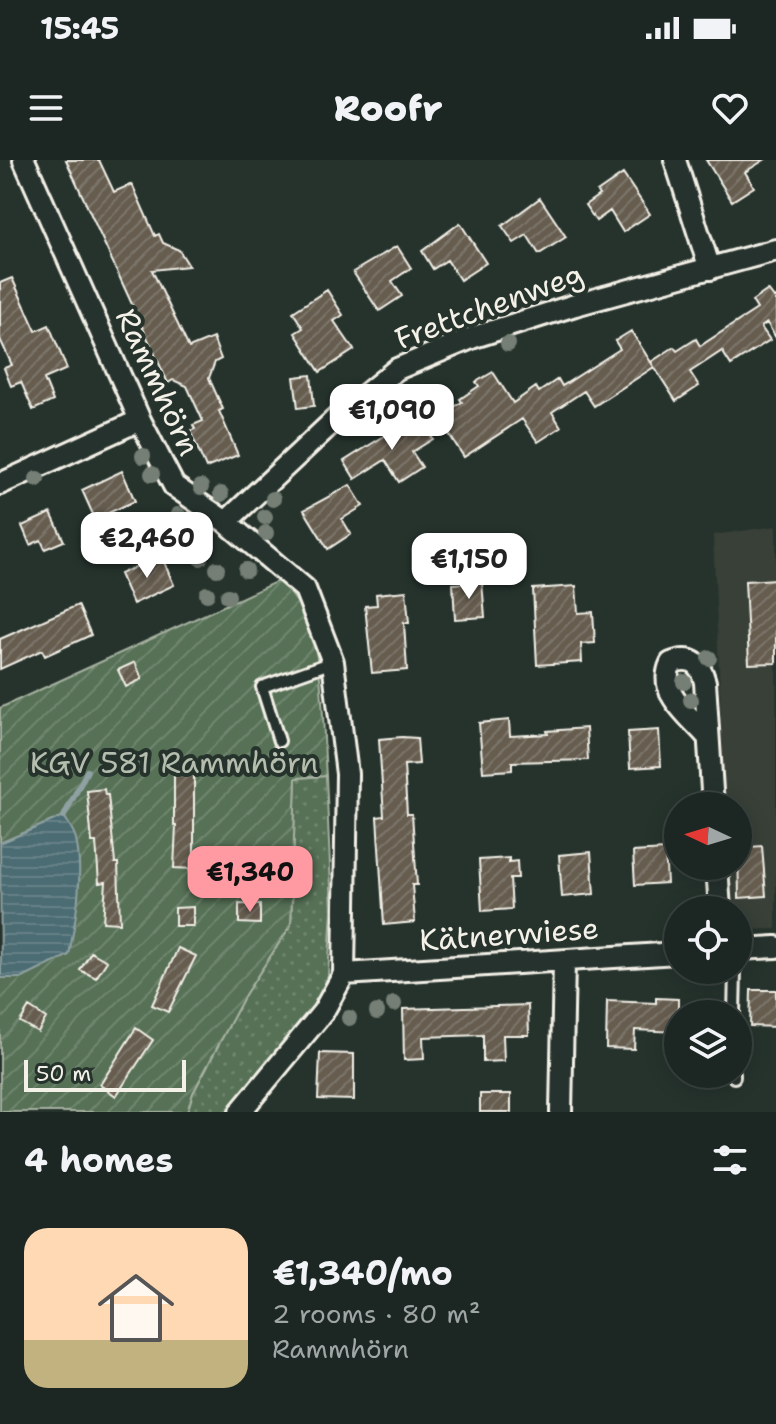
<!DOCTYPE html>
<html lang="en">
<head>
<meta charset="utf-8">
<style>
	:root { --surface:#1c2622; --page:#29322f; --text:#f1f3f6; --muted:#a0a5a5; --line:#3a4340; --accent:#ff9aa2 }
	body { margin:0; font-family:"Shantell Sans",sans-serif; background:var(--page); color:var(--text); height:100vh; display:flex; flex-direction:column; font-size:30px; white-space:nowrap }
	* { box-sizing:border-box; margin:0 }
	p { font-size:26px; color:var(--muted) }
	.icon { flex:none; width:44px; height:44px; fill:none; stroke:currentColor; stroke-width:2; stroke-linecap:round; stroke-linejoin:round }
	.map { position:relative; height:952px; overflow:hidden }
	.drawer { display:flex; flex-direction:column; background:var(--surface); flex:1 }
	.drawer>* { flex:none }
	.needle { width:52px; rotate:274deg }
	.buttons { position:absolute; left:664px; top:632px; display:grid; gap:16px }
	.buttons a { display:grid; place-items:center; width:88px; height:88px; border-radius:50%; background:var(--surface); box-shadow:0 4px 20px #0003,0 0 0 2px var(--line); font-size:40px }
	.scale { position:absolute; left:24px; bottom:20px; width:162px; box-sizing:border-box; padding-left:8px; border:4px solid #f4f1e8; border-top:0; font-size:22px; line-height:28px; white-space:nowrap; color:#f4f1e8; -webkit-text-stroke:6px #26332d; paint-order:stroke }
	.price { position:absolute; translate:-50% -68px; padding:0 18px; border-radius:16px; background:#fff; color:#222; font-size:26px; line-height:52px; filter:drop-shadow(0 2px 4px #0008) }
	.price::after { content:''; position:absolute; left:50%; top:48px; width:24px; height:18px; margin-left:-12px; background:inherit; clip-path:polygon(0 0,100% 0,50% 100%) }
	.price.current { background:var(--accent); color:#111 }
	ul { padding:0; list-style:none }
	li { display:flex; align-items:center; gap:24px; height:200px; padding:0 24px }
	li+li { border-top:2px solid var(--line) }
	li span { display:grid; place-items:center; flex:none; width:224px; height:160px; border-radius:24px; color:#555 }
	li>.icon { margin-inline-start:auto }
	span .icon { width:96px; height:96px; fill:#fffc; stroke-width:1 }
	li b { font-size:34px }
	h2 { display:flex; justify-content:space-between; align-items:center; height:96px; padding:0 24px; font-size:34px }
	.status { display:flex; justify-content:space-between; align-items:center; height:56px; padding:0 40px; background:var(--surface); direction:ltr }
	.status svg { height:22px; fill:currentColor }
	header { display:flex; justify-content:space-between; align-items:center; height:104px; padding:0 24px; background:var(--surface); font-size:36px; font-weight:800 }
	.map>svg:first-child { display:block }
</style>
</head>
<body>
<div class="status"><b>15:45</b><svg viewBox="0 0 49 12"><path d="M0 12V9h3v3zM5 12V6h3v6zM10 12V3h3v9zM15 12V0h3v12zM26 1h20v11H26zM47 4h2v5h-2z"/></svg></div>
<header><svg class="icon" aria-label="menu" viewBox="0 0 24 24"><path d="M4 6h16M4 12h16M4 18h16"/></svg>Roofr<svg class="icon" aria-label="heart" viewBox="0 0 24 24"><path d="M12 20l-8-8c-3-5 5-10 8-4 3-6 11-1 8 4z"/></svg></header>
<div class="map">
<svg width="776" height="952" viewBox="0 0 776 952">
	<defs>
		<pattern id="grass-dots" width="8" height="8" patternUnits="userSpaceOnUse" patternTransform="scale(2)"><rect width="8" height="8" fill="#577157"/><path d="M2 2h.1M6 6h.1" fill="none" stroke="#70866f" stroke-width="1.8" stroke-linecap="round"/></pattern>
		<pattern id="garden-furrows" width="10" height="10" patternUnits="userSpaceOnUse" patternTransform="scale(2)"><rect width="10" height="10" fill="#577157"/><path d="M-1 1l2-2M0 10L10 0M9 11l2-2" fill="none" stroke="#70866f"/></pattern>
		<pattern id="water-rules" width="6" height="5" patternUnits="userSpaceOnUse" patternTransform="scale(2)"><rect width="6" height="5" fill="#4c6c73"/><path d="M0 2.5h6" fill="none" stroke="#668187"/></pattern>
		<pattern id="building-hatch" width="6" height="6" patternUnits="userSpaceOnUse" patternTransform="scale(2)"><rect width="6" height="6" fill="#665d50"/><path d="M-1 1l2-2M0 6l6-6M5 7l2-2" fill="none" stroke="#7c7569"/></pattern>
	</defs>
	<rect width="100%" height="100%" fill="#26332d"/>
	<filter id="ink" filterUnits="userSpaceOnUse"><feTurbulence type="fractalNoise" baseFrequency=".0125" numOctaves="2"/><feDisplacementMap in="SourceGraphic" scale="16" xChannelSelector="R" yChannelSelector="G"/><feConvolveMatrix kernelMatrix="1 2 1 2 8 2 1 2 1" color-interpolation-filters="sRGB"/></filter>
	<g filter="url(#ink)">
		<path fill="#394038" d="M776 366V769L738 770V750H731L728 706H738V646H725L713 375Z"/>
		<path fill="url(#grass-dots)" stroke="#a6b1a0" stroke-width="2" d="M326 616 332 750 328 816 316 848 232 952H187L193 933 246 833 291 765 296 618Z"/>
		<path fill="url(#garden-furrows)" stroke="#a6b1a0" stroke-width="2" d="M280 420C286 428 293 436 299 445 326 490 322 564 326 616L296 618 291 765 246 833 193 933 187 952H0V817L23 818 64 656 0 683V548Z"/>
		<path fill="url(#water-rules)" stroke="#8fa1a2" stroke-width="2" d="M64 656C68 663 74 671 76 679 84 716 76 758 69 795L23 818H1L0 683Z"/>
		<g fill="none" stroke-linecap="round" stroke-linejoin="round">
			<path stroke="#8fa1a2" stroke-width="6" d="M64 656 87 611"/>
		</g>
		<path fill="url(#building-hatch)" stroke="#f4f1e8" stroke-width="2" d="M66 0H99L114 32 132 24 155 76 159 74 163 83 179 90 189 106 152 110 189 188 213 178 221 199 215 202 209 218 223 249 219 251 238 295 206 308 190 271 195 269 193 265 203 261 187 226 173 220 168 223Z
			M706 0H764L745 12 754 27 732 41Z
			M623 14 650 54 623 72 610 51 596 61 585 45 599 35 597 32Z
			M540 38 566 77 539 94 527 75 514 83 502 66Z
			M460 63 486 103 460 120 447 100 433 109 422 91Z
			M397 86 411 108 392 121 402 136 379 151 353 112Z
			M12 118 36 171 49 165 67 209 44 219 53 241 33 250 21 222 11 226 4 208 12 205 0 179V123Z
			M327 130 343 155 334 161 354 190 320 212 295 173 303 168 293 152Z
			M768 130 774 138 776 137V178L767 163 761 167 770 180 731 205 722 191 690 212 699 226 676 241 651 202 674 187 677 191 696 179 700 186 757 149 752 141Z
			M631 171 654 207 594 246 584 231 552 252 561 267 538 282 522 259 464 297 438 257 462 242 460 239 479 226 476 222 493 212 513 243 536 227 539 232 558 219 562 226 620 189 615 181Z
			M311 215 314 246 298 248 294 217Z
			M420 259 433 279 412 292 422 307 399 322 385 300 355 319 344 301 397 268 399 271Z
			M122 311 135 341 95 359 82 330Z
			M350 325 363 346 342 359 351 374 328 389 304 350Z
			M51 353 64 381 45 389 41 380 30 385 22 366Z
			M161 395 174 425 133 444 120 414Z
			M776 419V503L749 504 745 421Z
			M482 422 485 457 455 459 453 424Z
			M576 426 578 453 593 452 595 483 581 484 582 502 537 505 533 429Z
			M406 431 409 463H404L407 510 372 513 365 446 377 445 376 434Z
			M78 445 91 475 45 496 42 490 0 509V479Z
			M135 502 142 519 126 527 118 510Z
			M509 560 510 576 548 574 547 571 586 568 588 600 512 602V610L483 612 479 563Z
			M659 570 661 606 630 608 628 572Z
			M402 577 417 578 419 604 404 605 407 654H412L417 725H412L415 762 384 765 377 657 384 656 379 579Z
			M174 603 194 604V709L174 708 176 666H174Z
			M104 629 105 635H108L115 703H118L120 763 103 762 106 722 99 723 96 682H92L87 631Z
			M762 686 766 736 739 738 738 688Z
			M665 690 667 723 635 725 633 692Z
			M591 692 594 734 562 737 559 695Z
			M509 698V702L517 701 518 718H510L512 749 482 751 479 700Z
			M239 744 260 745V764L239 763Z
			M193 747V766H175V748Z
			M178 788 196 796 168 852 152 845Z
			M91 792 107 801 96 818 80 810Z
			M751 830H776V867L750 866Z
			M656 838 678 839V872L635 870 634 889 606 888 607 841 656 843Z
			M528 845 529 875H503L504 901 483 902V875L423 877 424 899 404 900 403 849Z
			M29 847 46 858 38 872 20 862Z
			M136 868 153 880 116 936 100 925Z
			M320 893 354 894V940L318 939Z
			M480 934H511V952H480Z"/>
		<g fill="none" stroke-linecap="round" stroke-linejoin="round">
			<g stroke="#f4f1e8" stroke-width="16">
				<path id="lane" d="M279 581 262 527 333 502
					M734 854 735 810
					M734 917V914"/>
			</g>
			<g stroke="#f4f1e8" stroke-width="26">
				<path id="street" d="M24 0 140 260 174 326 226 362 305 429 333 502 347 614 344 814 323 852 240 952
					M675 0 710 109
					M0 324 140 260
					M226 362 339 256 397 209 474 177 575 145 776 90
					M706 575C688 554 657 533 671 503 691 495 700 503 705 522L713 646
					M717 706 720 750
					M738 789 776 787
					M344 814 678 793
					M561 952 564 801"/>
			</g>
			<use href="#lane" stroke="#26332d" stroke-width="10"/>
			<use href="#street" stroke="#26332d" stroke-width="20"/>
		</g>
		<g fill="#757f74">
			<circle cx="508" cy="184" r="8"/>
			<circle cx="143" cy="296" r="8"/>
			<circle cx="152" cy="314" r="8"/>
			<circle cx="37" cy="319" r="8"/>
			<circle cx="201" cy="327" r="8"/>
			<circle cx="221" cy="334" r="8"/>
			<circle cx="273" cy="339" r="8"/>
			<circle cx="178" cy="355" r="8"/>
			<circle cx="265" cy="357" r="8"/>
			<circle cx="266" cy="373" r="8"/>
			<circle cx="201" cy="379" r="8"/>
			<circle cx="200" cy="398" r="8"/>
			<circle cx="217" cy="409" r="8"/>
			<circle cx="246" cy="410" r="8"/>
			<circle cx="207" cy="434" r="8"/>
			<circle cx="228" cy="436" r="8"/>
			<circle cx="709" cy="498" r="8"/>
			<circle cx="684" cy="522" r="8"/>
			<circle cx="691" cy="540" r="8"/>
			<circle cx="394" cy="844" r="8"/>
			<circle cx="377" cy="852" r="8"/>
			<circle cx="349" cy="858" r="8"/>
		</g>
	</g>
	<g text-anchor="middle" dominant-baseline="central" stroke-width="8" stroke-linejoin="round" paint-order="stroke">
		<g font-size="30" fill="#f4f1e8" stroke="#26332d">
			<text transform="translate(489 146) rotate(-20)">Frettchenweg</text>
			<text transform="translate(158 222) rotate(65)">Rammhörn</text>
			<text transform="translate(509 774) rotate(-4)">Kätnerwiese</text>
		</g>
		<g font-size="30" fill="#b5beae" stroke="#26332d">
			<text x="174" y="602">KGV 581 Rammhörn</text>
		</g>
	</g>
</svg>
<div class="buttons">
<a><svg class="needle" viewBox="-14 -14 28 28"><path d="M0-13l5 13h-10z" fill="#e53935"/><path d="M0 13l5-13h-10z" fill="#a0a5a5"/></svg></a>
<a><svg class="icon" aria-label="locate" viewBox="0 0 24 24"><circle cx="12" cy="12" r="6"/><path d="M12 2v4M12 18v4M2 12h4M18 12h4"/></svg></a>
<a><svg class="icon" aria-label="layers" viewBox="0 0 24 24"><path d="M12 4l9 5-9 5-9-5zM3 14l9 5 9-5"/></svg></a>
</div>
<div class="scale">50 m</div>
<b class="price" style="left:392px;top:292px">€1,090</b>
<b class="price" style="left:147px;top:420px">€2,460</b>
<b class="price" style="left:469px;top:441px">€1,150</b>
<b class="price current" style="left:250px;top:754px">€1,340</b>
</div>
<section class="drawer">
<h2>4 homes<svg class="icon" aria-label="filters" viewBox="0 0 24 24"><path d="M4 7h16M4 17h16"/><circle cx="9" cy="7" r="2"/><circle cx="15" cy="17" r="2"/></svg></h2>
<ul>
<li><span style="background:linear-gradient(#ffd9b3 70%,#c2b280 0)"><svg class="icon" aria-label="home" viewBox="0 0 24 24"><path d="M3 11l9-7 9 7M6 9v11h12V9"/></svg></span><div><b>€1,340/mo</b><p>2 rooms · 80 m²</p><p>Rammhörn</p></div></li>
</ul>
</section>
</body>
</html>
